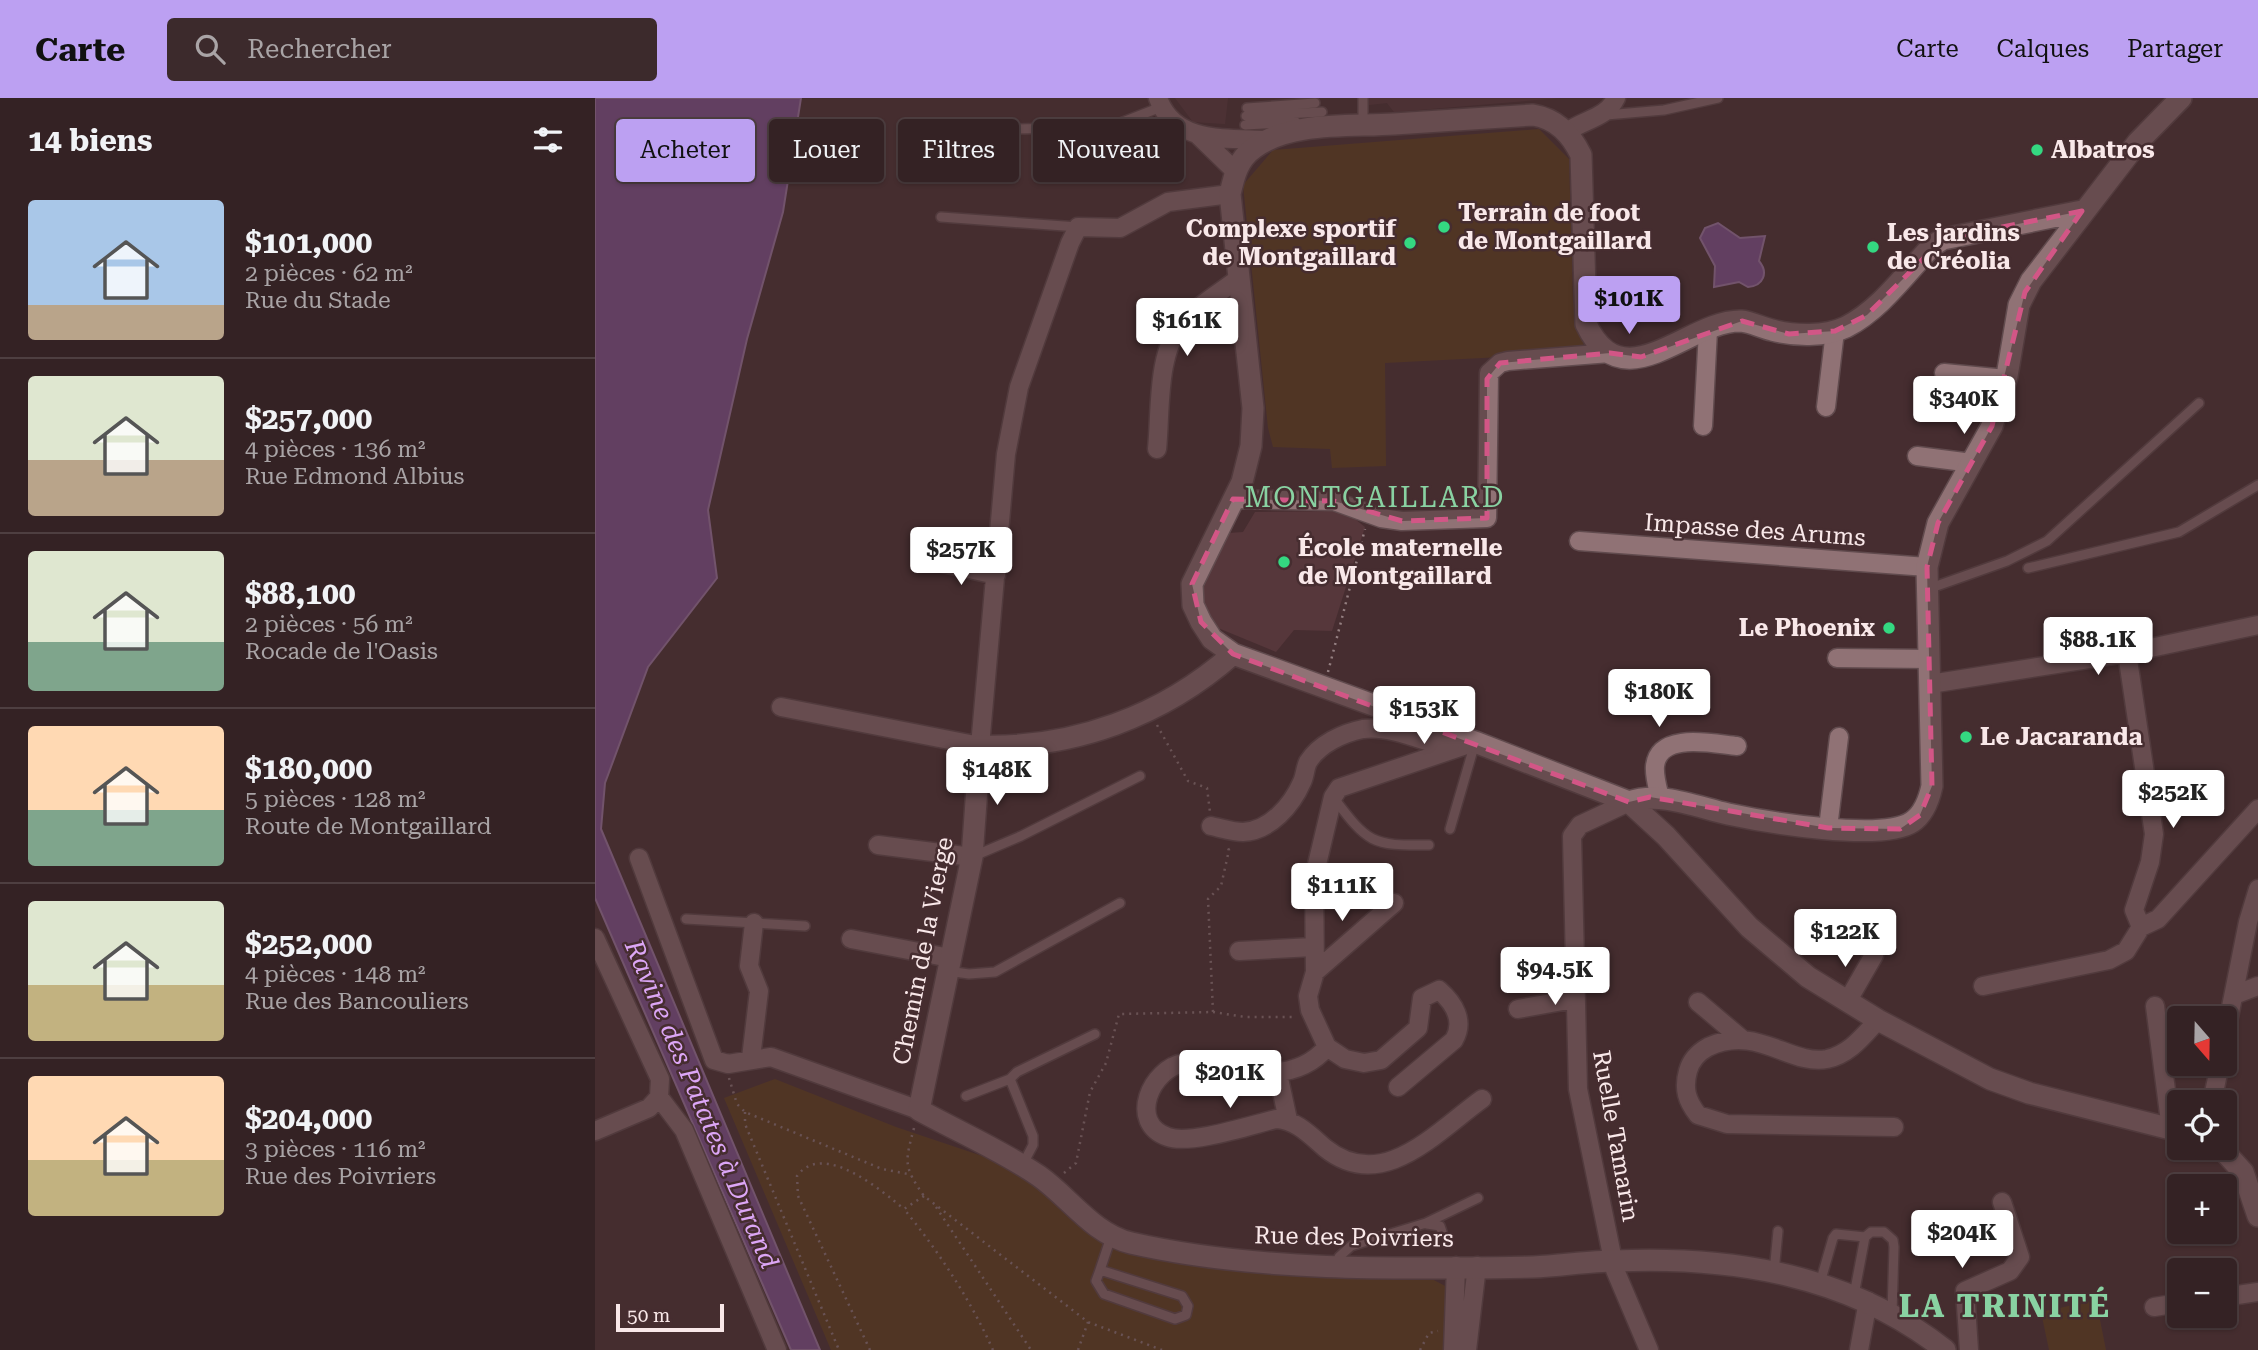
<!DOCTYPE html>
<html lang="fr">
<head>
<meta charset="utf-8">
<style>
	:root { --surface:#342224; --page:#3c2a2c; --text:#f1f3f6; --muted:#a9a4a6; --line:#4e3f41; --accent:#bca0f2 }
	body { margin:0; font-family:"Roboto Serif",serif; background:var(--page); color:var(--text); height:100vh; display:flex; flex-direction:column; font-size:26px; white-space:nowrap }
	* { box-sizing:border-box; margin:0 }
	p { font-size:23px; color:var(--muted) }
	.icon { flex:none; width:38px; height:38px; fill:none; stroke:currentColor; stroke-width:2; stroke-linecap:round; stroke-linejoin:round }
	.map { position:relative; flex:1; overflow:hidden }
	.sheet { display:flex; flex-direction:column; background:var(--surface); width:595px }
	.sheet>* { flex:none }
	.hud { position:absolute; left:21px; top:21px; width:665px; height:63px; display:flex; gap:14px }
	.needle { width:46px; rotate:160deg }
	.buttons { position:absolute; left:1572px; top:908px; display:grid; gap:14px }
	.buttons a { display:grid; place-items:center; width:70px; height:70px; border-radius:7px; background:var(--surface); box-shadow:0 2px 5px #0004,0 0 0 2px var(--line); font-size:35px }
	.scale { position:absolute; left:21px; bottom:18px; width:108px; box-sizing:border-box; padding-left:7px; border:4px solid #f9e8e9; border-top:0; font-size:19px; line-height:24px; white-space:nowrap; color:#f9e8e9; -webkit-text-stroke:5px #462d30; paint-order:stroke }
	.price { position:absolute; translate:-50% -60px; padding:0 16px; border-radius:7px; background:#fff; color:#222; font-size:23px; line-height:46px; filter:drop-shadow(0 2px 4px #0008) }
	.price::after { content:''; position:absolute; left:50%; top:42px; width:21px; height:16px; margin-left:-10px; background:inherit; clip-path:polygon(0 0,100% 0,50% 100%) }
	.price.current { background:var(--accent); color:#111 }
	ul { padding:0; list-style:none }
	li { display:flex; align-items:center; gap:21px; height:175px; padding:0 28px }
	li+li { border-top:2px solid var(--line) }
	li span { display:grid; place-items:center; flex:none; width:196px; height:140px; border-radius:7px; color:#555 }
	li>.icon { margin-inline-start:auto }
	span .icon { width:84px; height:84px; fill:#fffc; stroke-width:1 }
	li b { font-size:30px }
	h2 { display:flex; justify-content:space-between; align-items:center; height:84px; padding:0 28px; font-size:30px }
	.pill { padding:0 24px; border-radius:7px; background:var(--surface); box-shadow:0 2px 5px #0004,0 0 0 2px var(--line); font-size:24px; line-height:63px }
	.pill.current { background:var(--accent); color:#111 }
	header { display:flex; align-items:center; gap:42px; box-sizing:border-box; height:98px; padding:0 35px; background:var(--accent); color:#111 }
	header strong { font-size:33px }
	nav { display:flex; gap:38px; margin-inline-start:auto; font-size:24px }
	.search { width:490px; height:63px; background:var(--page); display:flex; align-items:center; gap:18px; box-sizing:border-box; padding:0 24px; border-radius:7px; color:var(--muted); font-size:26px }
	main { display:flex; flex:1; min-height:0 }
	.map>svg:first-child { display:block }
</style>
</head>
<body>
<header>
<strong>Carte</strong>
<div class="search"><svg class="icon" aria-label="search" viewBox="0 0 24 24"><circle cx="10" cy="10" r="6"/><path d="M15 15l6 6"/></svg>Rechercher</div>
<nav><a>Carte</a><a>Calques</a><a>Partager</a></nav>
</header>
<main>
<section class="sheet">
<h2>14 biens<svg class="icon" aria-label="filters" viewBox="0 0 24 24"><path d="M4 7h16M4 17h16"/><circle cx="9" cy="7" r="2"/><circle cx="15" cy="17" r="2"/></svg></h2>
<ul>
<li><span style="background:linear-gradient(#a9c7e8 75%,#b9a48a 0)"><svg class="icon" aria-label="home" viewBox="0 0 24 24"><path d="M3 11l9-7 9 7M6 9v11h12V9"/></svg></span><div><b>$101,000</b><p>2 pièces · 62 m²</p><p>Rue du Stade</p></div></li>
<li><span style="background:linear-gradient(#dfe7d0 60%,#b9a48a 0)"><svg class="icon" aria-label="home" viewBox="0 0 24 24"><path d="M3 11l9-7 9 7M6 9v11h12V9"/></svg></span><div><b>$257,000</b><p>4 pièces · 136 m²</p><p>Rue Edmond Albius</p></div></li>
<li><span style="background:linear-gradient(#dfe7d0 65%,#7fa58c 0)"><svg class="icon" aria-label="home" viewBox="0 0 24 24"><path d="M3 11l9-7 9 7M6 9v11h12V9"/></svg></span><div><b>$88,100</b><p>2 pièces · 56 m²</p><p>Rocade de l'Oasis</p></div></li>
<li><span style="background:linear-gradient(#ffd9b3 60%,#7fa58c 0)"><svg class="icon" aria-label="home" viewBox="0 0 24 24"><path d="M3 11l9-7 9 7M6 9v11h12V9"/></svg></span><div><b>$180,000</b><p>5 pièces · 128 m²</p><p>Route de Montgaillard</p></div></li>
<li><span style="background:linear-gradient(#dfe7d0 60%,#c2b280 0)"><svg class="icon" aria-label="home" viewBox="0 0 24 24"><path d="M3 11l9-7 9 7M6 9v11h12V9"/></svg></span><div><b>$252,000</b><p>4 pièces · 148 m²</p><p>Rue des Bancouliers</p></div></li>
<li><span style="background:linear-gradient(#ffd9b3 60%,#c2b280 0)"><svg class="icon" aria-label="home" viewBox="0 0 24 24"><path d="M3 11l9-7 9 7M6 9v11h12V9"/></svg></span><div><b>$204,000</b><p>3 pièces · 116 m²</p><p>Rue des Poivriers</p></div></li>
</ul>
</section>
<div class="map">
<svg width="1663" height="1252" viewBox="0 0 1663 1252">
	<rect width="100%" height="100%" fill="#462d30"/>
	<path fill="#56373b" d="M580 0H633L630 26 598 24Z
		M773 0H966L799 14 792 5 774 7Z
		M750 413 770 429 737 533 699 532 681 554 623 530 610 513 607 493 633 435 648 434 660 414Z"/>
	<path fill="#5e3f18" d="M944 31 974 61 978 203 989 248 985 255 790 265 791 368 737 370 735 351 678 349 673 330 648 87 678 52Z
		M180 981 301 1029 423 1070 473 1119 520 1149 833 1179 854 1190 852 1252H236L129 1000Z
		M1501 1202 1511 1252H1454L1446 1214Z"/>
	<path fill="#86549e" stroke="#a880b4" stroke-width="2" d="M0 0H206L188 114 152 241 113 412 122 480 53 569 10 685 6 731 225 1252H196L0 800Z
		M1123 125 1145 140 1170 138 1164 163C1174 175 1168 188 1153 189L1144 184 1119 189 1120 168 1105 140 1110 130Z"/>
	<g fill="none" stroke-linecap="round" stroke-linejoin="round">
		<g stroke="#614b4e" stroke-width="12">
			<path id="service" d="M652 10 720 5
				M1011 17 1069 12 1123 0
				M651 18 727 14
				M650 27 701 24
				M768 27V0
				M519 40 578 25
				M365 58 418 31 515 29 566 9
				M346 119 483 129
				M1433 470 1584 434 1663 387
				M1333 491 1412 463 1452 443 1604 305
				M738 699C773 745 776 748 834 747
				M855 731 880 645
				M379 758 426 738 545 678
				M91 821 210 828
				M352 873 374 876 400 874 525 805
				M415 981 438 1038V1047L428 1066
				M371 998 415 981 422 974 500 936
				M832 1126 845 1128 847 1134
				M743 1168 744 1159 756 1148 831 1125 883 1100
				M505 1172 587 1198 593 1208 591 1217 580 1221 509 1196 501 1183Z
				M505 1172 516 1139
				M1179 1174 1183 1133
				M1225 1185 1238 1140 1241 1136 1270 1139
				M1259 1197 1270 1139 1276 1134H1289L1298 1142 1299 1149 1297 1215"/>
		</g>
		<g stroke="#614b4e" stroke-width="21">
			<path id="minor" d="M563 0C579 46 631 40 672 42
				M972 34C989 21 1011 21 1021 0
				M604 38 640 73
				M1349 275 1411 281
				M1231 309 1240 233
				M1108 328 1113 232
				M562 351C566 313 561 255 588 224 603 207 626 194 644 180
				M1322 358 1377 365
				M638 401 739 403 786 420 807 423 892 420 894 275 905 265 913 263 1015 255
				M984 443 1332 469
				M339 463 401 477
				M1532 555 1559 736 1555 764 1539 812 1546 829 1563 821 1663 711
				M1242 560 1335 561
				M1335 586 1532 555 1663 527
				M186 609 385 648 411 356 424 289 475 145 483 129 525 130 573 104 635 96
				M1065 700C1063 691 1059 678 1060 668 1064 633 1119 646 1142 648
				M1034 704 985 727 977 738 983 991 1020 1172 1054 1252
				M616 728C626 730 638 734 648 734 675 733 697 707 707 684 710 678 710 670 713 664 724 646 748 635 768 631 795 627 830 644 856 651
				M1233 730 1244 639
				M283 747 377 759
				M44 760 119 962 133 966 176 959 324 1012
				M0 840 65 981 64 999 54 1010 0 1033
				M256 841 355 860
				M644 853 718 849
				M720 874 799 805
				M1388 888 1514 862 1531 853 1546 829
				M1639 897 1663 888
				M1103 904 1148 942
				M1252 904 1279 857 1268 837
				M1560 908 1576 1031
				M923 911 979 901
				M1283 922C1268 938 1255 956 1232 961 1195 968 1162 926 1113 949 1104 954 1096 962 1093 973 1088 991 1092 1003 1103 1017L1132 1026 1299 1029
				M1629 944 1653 824 1663 791
				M732 949C697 991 637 971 589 965 556 970 532 1025 573 1039 595 1047 656 1027 681 1021 701 1022 715 1037 730 1050 787 1096 840 1035 887 1001
				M156 960 164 893 154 868 159 825
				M683 976 693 1022
				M803 989 859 942C870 923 859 905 844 892L827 900 823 930 786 962 769 965 750 961 732 949 715 912 713 898 720 874 719 779 738 699 744 690 880 644
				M64 999 89 1032 182 1252
				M1617 1004 1625 966
				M1629 1199 1663 1194
				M1559 1209 1584 1205
				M858 1252 861 1168
				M872 1252 882 1168
				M1264 1252 1273 1203
				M1374 1252 1370 1193 1415 1173 1425 1159 1407 1104"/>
		</g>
		<g stroke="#614b4e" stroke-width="24">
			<path id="tertiary" d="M1487 113 1348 141 1337 148C1310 176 1286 211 1251 229 1230 239 1199 238 1177 232 1167 230 1157 224 1146 223 1093 222 1028 305 991 226L986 57C976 36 962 21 938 17 892 20 845 23 799 26 756 29 696 23 659 50 643 61 639 78 635 96L658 310 656 348 647 384 597 486 598 507 606 524 617 541 638 556 880 644 1034 704 1071 738 1154 829 1213 879 1283 922 1395 981 1434 995 1584 1033
				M638 556C568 618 478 651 385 648L377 759 324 1012C364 1034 406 1052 444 1078 474 1099 498 1136 536 1145 663 1174 808 1171 938 1169 966 1168 993 1163 1020 1163 1138 1158 1255 1177 1350 1252
				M1034 704C1065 693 1102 709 1133 716 1170 724 1287 744 1317 724 1329 716 1334 702 1337 688L1332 469 1343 425 1397 328 1412 278 1424 207 1436 183 1543 44 1586 0
				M1626 1050 1648 1074 1663 1118"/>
		</g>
		<path stroke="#947f81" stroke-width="2.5" stroke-dasharray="2 5" stroke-linecap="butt" d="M733 574 770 431
			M562 627 593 683 612 690 615 714
			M618 914 650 919H701
			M134 980 142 1006 150 1014 287 1071 313 1076
			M150 1014V1026L244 1252
			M319 1030C310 1064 308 1068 329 1098L493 1224 567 1252
			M469 1075 481 1065 495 994 511 965 524 916 618 914 613 801 626 788 634 752 631 747
			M329 1098 309 1111C344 1154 375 1201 398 1252
			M341 1109 436 1252
			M275 1252 203 1098 202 1078C228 1042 287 1093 309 1111
			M483 1252 493 1224
			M825 1252 834 1235 843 1233"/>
		<use href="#service" stroke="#907275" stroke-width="9"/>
		<use href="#minor" stroke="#907275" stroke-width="18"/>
		<use href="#tertiary" stroke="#907275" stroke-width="21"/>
	</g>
	<path d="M0 0H1663V1252H0ZM1487 113 1430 194 1397 328 1343 425 1332 469 1337 688 1325 717 1305 731 1233 730 1055 699 1034 704 638 556 606 524 597 486 638 401 739 403 807 423 892 420V281L905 265 1015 255 1046 259 1147 223 1194 236 1240 233 1272 217 1348 141Z" fill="#462d30" fill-opacity=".55" fill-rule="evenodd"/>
	<path fill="none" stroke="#d25686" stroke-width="5" stroke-dasharray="14 9" stroke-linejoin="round" d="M1487 113 1430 194 1397 328 1343 425 1332 469 1337 688 1325 717 1305 731 1233 730 1055 699 1034 704 638 556 606 524 597 486 638 401 739 403 807 423 892 420V281L905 265 1015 255 1046 259 1147 223 1194 236 1240 233 1272 217 1348 141Z"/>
	<g fill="#34d881" stroke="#462d30" stroke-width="2.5">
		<circle cx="1442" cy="52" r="7"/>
		<circle cx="849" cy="129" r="7"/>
		<circle cx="815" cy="145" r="7"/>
		<circle cx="1278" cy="149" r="7"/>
		<circle cx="689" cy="464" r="7"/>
		<circle cx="1294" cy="530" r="7"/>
		<circle cx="1371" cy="639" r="7"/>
	</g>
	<g text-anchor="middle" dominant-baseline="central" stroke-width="5" stroke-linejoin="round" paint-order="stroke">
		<g font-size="24" font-weight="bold" fill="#f9e8e9" stroke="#462d30" text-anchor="start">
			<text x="1456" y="52">Albatros</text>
			<text x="863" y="115">Terrain de foot<tspan x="863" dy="28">de Montgaillard</tspan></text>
			<text x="801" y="131" text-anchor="end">Complexe sportif<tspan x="801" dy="28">de Montgaillard</tspan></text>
			<text x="1292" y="135">Les jardins<tspan x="1292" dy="28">de Créolia</tspan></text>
			<text x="703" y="450">École maternelle<tspan x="703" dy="28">de Montgaillard</tspan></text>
			<text x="1280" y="530" text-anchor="end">Le Phoenix</text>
			<text x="1385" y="639">Le Jacaranda</text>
		</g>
		<g font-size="24" fill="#f9e8e9" stroke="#462d30">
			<text transform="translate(1160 432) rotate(4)">Impasse des Arums</text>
			<text transform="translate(328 853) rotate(-79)">Chemin de la Vierge</text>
			<text transform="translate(1021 1038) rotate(80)">Ruelle Tamarin</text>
			<text transform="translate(759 1139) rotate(1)">Rue des Poivriers</text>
		</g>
		<g font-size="26" font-style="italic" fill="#dca6f6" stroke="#462d30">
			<text transform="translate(107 1006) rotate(67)">Ravine des Patates à Durand</text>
		</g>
		<g font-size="28" letter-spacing="2" fill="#89d2a2" stroke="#462d30">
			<text x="780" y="399">MONTGAILLARD</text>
		</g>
		<g font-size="32" font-weight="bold" letter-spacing="2" fill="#89d2a2" stroke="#462d30">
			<text x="1410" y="1208">LA TRINITÉ</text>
		</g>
	</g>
</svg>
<div class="buttons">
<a><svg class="needle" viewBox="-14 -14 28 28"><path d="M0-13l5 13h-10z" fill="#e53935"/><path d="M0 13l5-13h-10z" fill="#a9a4a6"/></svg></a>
<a><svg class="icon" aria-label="locate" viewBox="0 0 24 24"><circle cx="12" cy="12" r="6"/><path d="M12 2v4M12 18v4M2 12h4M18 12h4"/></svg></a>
<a>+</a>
<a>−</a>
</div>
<div class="scale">50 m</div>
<b class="price current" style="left:1034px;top:238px">$101K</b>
<b class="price" style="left:592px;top:260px">$161K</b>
<b class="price" style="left:1369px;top:338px">$340K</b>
<b class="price" style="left:366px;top:489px">$257K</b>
<b class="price" style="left:1503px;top:579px">$88.1K</b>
<b class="price" style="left:1064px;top:631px">$180K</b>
<b class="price" style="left:829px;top:648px">$153K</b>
<b class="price" style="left:402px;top:709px">$148K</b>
<b class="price" style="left:1578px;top:732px">$252K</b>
<b class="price" style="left:747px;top:825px">$111K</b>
<b class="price" style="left:1250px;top:871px">$122K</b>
<b class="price" style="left:960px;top:909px">$94.5K</b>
<b class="price" style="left:635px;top:1012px">$201K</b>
<b class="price" style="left:1367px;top:1172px">$204K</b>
<div class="hud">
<a class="pill current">Acheter</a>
<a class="pill">Louer</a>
<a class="pill">Filtres</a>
<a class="pill">Nouveau</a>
</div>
</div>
</main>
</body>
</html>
